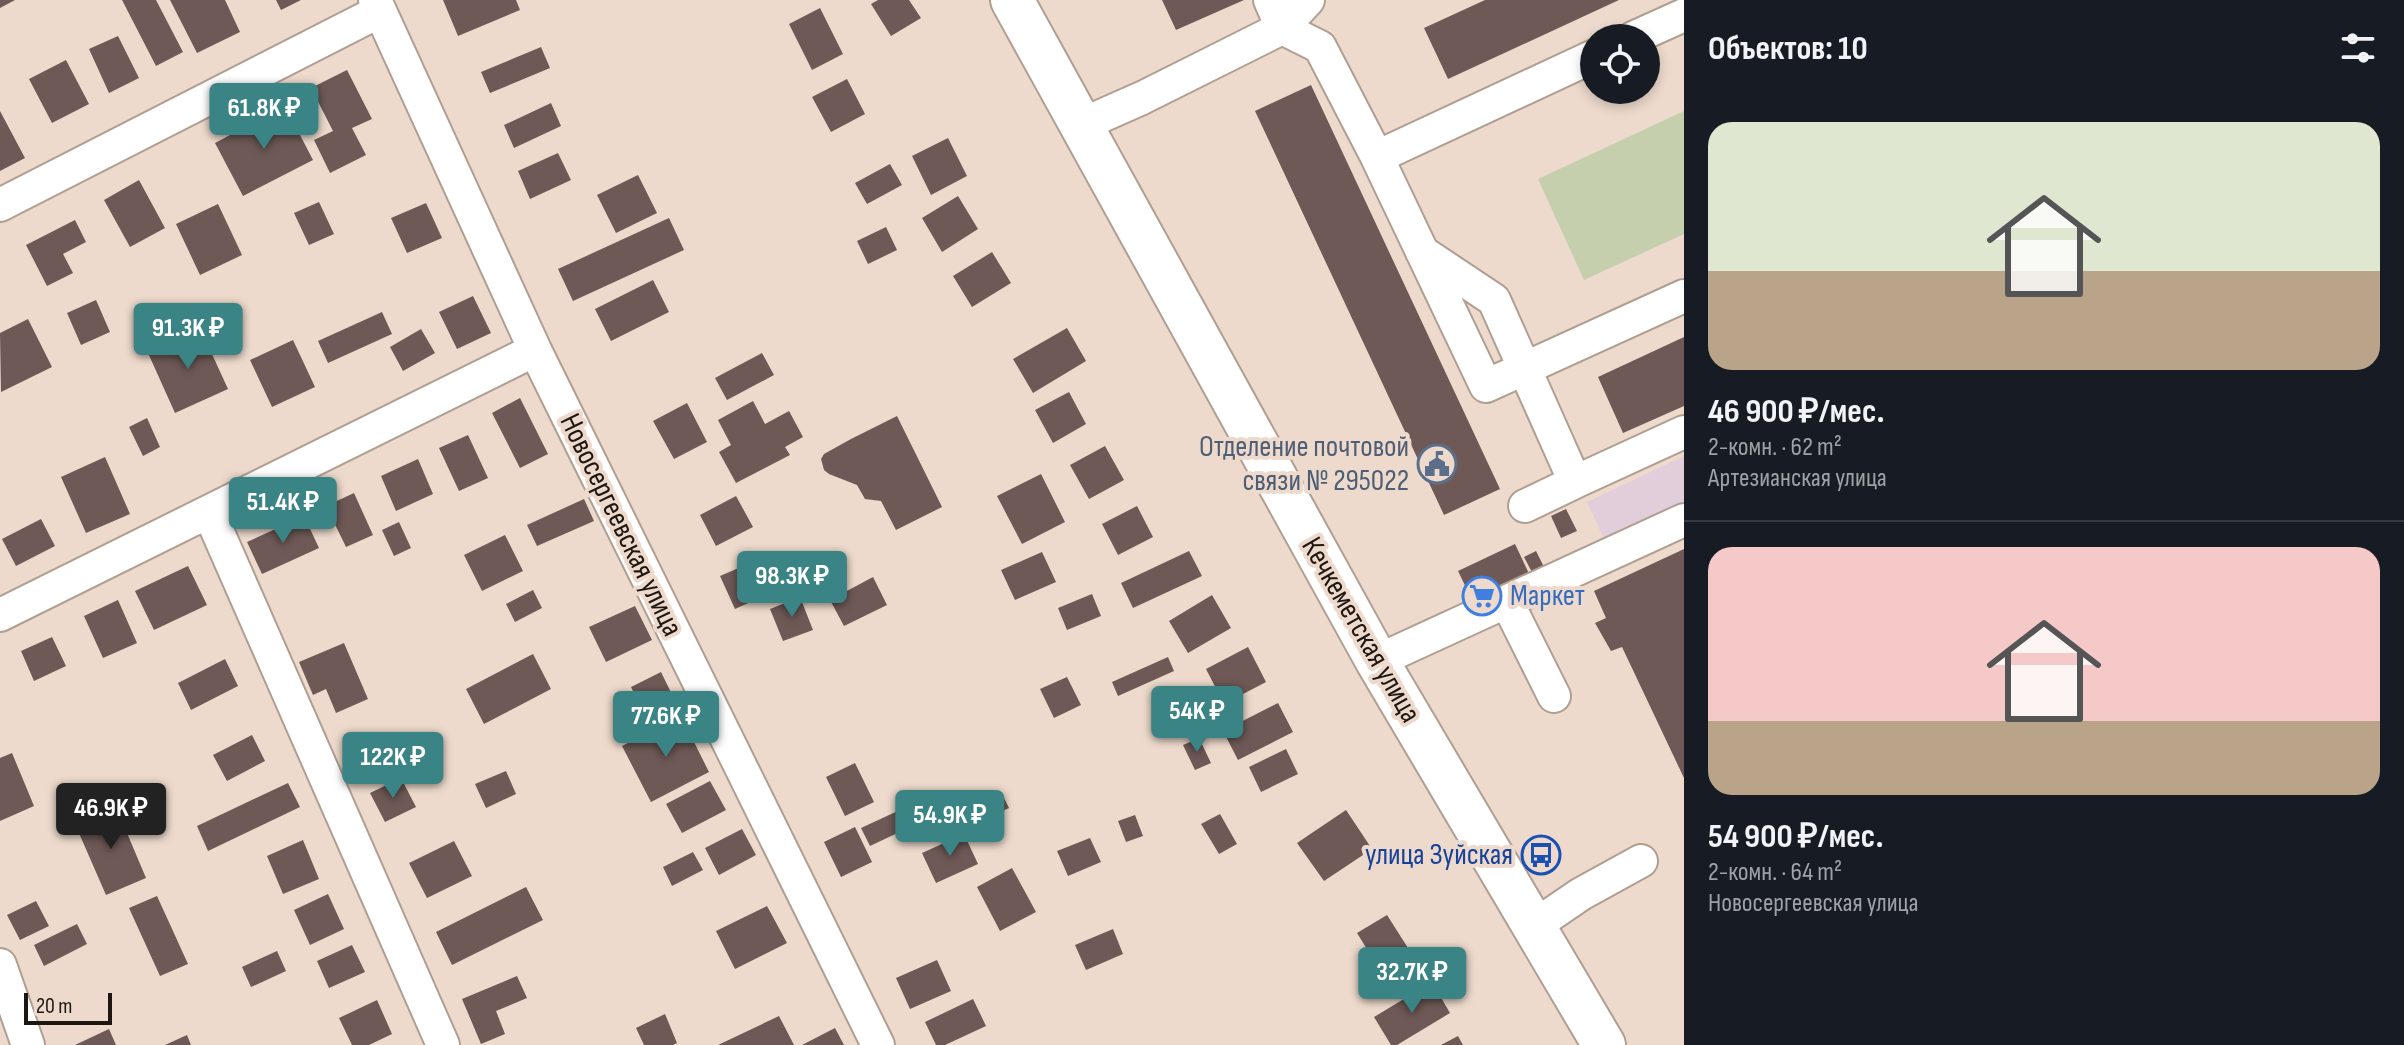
<!DOCTYPE html>
<html lang="ru">
<head>
<meta charset="utf-8">
<style>
	:root { --surface:#171b24; --page:#20242c; --text:#f1f3f6; --muted:#9ea1a6; --line:#363941; --accent:#3b8486 }
	body { margin:0; font-family:"Sofia Sans Condensed",sans-serif; background:var(--page); color:var(--text); height:100vh; display:flex; flex-direction:column; font-size:30px; white-space:nowrap }
	* { box-sizing:border-box; margin:0 }
	p { font-size:26px; color:var(--muted) }
	.icon { flex:none; width:44px; height:44px; fill:none; stroke:currentColor; stroke-width:2; stroke-linecap:round; stroke-linejoin:round }
	.map { position:relative; flex:1; overflow:hidden }
	.panel { display:flex; flex-direction:column; background:var(--surface); width:720px }
	.panel>* { flex:none }
	.controls { position:absolute; left:1580px; top:24px; display:grid; gap:16px }
	.controls a { display:grid; place-items:center; width:80px; height:80px; border-radius:50%; background:var(--surface); box-shadow:0 4px 12px #0003; font-size:40px }
	.scale { position:absolute; left:24px; bottom:20px; width:88px; box-sizing:border-box; padding-left:8px; border:4px solid #1d1611; border-top:0; font-size:22px; line-height:28px; white-space:nowrap; color:#1d1611; -webkit-text-stroke:6px #eddacc; paint-order:stroke }
	.price { position:absolute; translate:-50% -68px; padding:0 18px; border-radius:8px; background:var(--accent); color:#fff; font-size:26px; line-height:52px; filter:drop-shadow(0 2px 4px #0008) }
	.price::after { content:''; position:absolute; left:50%; top:48px; width:24px; height:18px; margin-left:-12px; background:inherit; clip-path:polygon(0 0,100% 0,50% 100%) }
	.price.active { background:#222; color:#fff }
	ul { padding:0; list-style:none }
	li { display:grid; align-content:center; gap:16px; height:424px; padding:0 24px }
	li+li { border-top:2px solid var(--line) }
	li span { display:grid; place-items:center; height:248px; border-radius:24px; color:#555 }
	li>.icon { margin-inline-start:auto }
	span .icon { width:144px; height:144px; fill:#fffc; stroke-width:1 }
	li b { font-size:34px }
	h2 { display:flex; justify-content:space-between; align-items:center; height:96px; padding:0 24px; font-size:34px }
	main { display:flex; flex:1; min-height:0 }
	.map>svg:first-child { display:block }
</style>
</head>
<body>
<main>
<div class="map">
<svg width="1684" height="1045" viewBox="0 0 1684 1045">
	<rect width="100%" height="100%" fill="#eddacc"/>
	<path fill="#e2cddb" d="M1684 456V504L1605 541 1587 502Z"/>
	<path fill="#c5cfad" d="M1684 111V234L1584 280 1538 179Z"/>
	<path fill="#6e5956" d="M0 0H15L0 8Z
		M122 0H156L183 52 156 66Z
		M170 0H225L240 32 197 53Z
		M276 0H301L281 10Z
		M443 0H516L520 10 458 36Z
		M878 0H909L921 18 891 36 871 4Z
		M1162 0H1244L1176 30Z
		M1485 0H1619L1448 79 1424 28Z
		M820 8 843 54 812 70 789 24Z
		M118 36 139 78 109 93 89 49Z
		M541 47 550 68 490 93 481 72Z
		M66 60 89 104 52 123 29 79Z
		M347 70 372 119 352 128 366 155 330 173 314 140 333 131 311 88Z
		M847 79 865 114 831 132 812 97Z
		M1311 85 1500 489 1444 515 1255 111Z
		M551 103 561 126 514 148 504 125Z
		M285 106 313 160 243 196 215 143Z
		M0 111 25 158 0 171Z
		M948 138 967 176 931 195 912 156Z
		M558 153 571 180 530 199 518 171Z
		M890 164 902 185 867 204 855 183Z
		M638 175 657 213 616 233 597 195Z
		M139 180 165 228 130 247 104 200Z
		M958 196 978 229 942 252 922 218Z
		M319 202 334 234 309 245 294 213Z
		M426 203 442 238 407 253 391 218Z
		M218 204 242 255 200 275 176 224Z
		M669 218 684 250 573 301 558 269Z
		M75 220 86 242 63 254 73 273 47 286 26 245Z
		M886 227 897 250 868 264 857 241Z
		M992 252 1011 283 972 307 953 276Z
		M653 280 669 312 611 341 595 309Z
		M473 296 491 333 457 349 439 312Z
		M96 300 110 332 81 345 67 313Z
		M382 312 392 334 328 363 318 341Z
		M28 319 52 367 1 392 0 333Z
		M200 328 228 389 175 413 148 353Z
		M1067 328 1086 361 1033 393 1013 359Z
		M421 329 435 353 403 371 390 347Z
		M1684 337V406L1623 433 1598 377Z
		M293 340 315 387 272 407 250 360Z
		M762 353 774 375 727 400 715 378Z
		M1069 392 1086 424 1053 443 1035 410Z
		M520 398 548 454 520 468 492 413Z
		M753 401 765 424 789 411 803 437 785 447 790 455 736 483 719 452 731 445 718 420Z
		M687 403 707 442 674 459 653 421Z
		M897 416 942 507 896 530 881 501 865 499 857 485 829 474 824 470 821 459 824 454 851 439Z
		M147 418 160 447 143 456 129 427Z
		M468 435 488 478 459 491 439 448Z
		M1105 446 1124 480 1089 499 1070 465Z
		M105 457 130 514 86 533 61 477Z
		M418 459 433 494 396 511 381 476Z
		M1041 474 1065 522 1022 544 997 496Z
		M354 493 373 535 346 547 326 506Z
		M736 496 753 527 716 546 700 515Z
		M584 499 594 521 537 546 527 525Z
		M1137 506 1153 537 1118 555 1102 524Z
		M1566 509 1577 531 1561 538 1551 516Z
		M304 516 319 548 262 574 247 542Z
		M41 519 55 546 16 566 2 539Z
		M399 522 411 548 394 556 382 530Z
		M505 535 523 571 482 591 464 555Z
		M1515 544 1532 580 1475 606 1458 571Z
		M1684 549V778L1622 647 1611 651 1595 623 1606 618 1594 591Z
		M1189 551 1202 576 1133 608 1121 583Z
		M1536 551 1547 573 1535 578 1524 557Z
		M1042 552 1056 582 1015 600 1001 570Z
		M757 560 771 593 735 609 720 576Z
		M188 566 207 605 154 630 135 591Z
		M873 577 887 605 844 626 830 600Z
		M533 590 542 608 515 622 506 604Z
		M1092 594 1101 616 1067 630 1058 608Z
		M1212 595 1231 628 1188 653 1169 621Z
		M800 597 813 630 783 641 770 609Z
		M118 600 137 643 103 658 84 616Z
		M635 606 652 640 606 662 589 627Z
		M52 637 66 666 34 681 21 651Z
		M344 643 368 699 336 713 326 689 313 695 299 662Z
		M1248 647 1266 682 1224 704 1206 669Z
		M533 654 551 689 484 724 466 689Z
		M1168 657 1174 671 1118 696 1112 682Z
		M225 659 238 686 191 710 178 683Z
		M661 672 680 711 650 726 631 687Z
		M1067 677 1081 705 1054 718 1040 689Z
		M1278 703 1293 732 1238 760 1223 731Z
		M681 716 709 772 651 802 622 746Z
		M252 735 265 761 227 781 213 755Z
		M1199 738 1211 763 1195 770 1183 745Z
		M1286 749 1298 774 1261 792 1249 767Z
		M12 753 34 806 0 821V758Z
		M855 763 874 802 845 816 826 777Z
		M506 771 516 794 486 808 475 784Z
		M401 778 416 807 385 822 370 793Z
		M710 781 726 810 682 833 666 804Z
		M288 783 300 807 208 851 197 826Z
		M1001 792 1009 808 974 824 967 808Z
		M915 803 923 821 870 846 861 828Z
		M116 807 146 878 106 895 75 824Z
		M1346 810 1372 849 1324 881 1297 843Z
		M1220 814 1237 844 1219 854 1201 824Z
		M1135 815 1143 836 1126 842 1118 821Z
		M855 827 872 862 841 877 824 842Z
		M742 829 756 855 719 875 705 848Z
		M964 834 978 864 936 883 922 853Z
		M1090 838 1101 862 1068 876 1057 851Z
		M303 840 319 879 283 894 267 856Z
		M454 841 472 876 427 898 409 863Z
		M693 852 703 870 672 886 663 867Z
		M1012 868 1036 912 1000 931 977 887Z
		M526 887 543 920 452 965 436 932Z
		M328 894 344 929 310 945 294 910Z
		M157 896 188 964 160 976 129 908Z
		M36 901 49 926 20 940 7 915Z
		M767 906 787 943 735 969 716 931Z
		M1387 915 1408 948 1378 967 1357 933Z
		M77 924 87 944 44 966 34 945Z
		M1113 929 1123 954 1086 970 1075 945Z
		M352 945 365 972 329 988 317 961Z
		M277 951 286 971 251 987 242 967Z
		M937 960 951 991 910 1009 896 978Z
		M517 976 527 998 496 1011 505 1034 481 1044 462 999Z
		M1432 982 1450 1013 1397 1045H1391L1374 1017Z
		M973 999 986 1026 945 1045H936L925 1022Z
		M377 1000 392 1034 369 1045H352L339 1018Z
		M665 1014 677 1043 673 1045H644L636 1028Z
		M779 1016 794 1045H718Z
		M835 1028 844 1045H802Z
		M109 1029 116 1045H75Z
		M187 1035 191 1045H165Z
		M1458 1036 1463 1045H1441Z"/>
	<g fill="none" stroke-linecap="round" stroke-linejoin="round">
		<g stroke="#b09f91" stroke-width="36">
			<path id="minor" d="M375 0 535 350 878 1045
				M1270 0 1282 28 1308 0
				M1633 38 1684 15
				M1081 125 1142 98 1282 28 1320 47 1377 157 1486 386 1684 296
				M1377 157 1594 56
				M0 205 380 11
				M1422 252 1494 300 1575 482 1684 432
				M1525 506 1575 482
				M209 512 443 1045
				M1507 602 1554 696
				M0 615 535 350
				M1377 661 1684 520
				M1534 926 1581 894 1641 861
				M0 965 28 1045"/>
		</g>
		<g stroke="#b09f91" stroke-width="46">
			<path id="major" d="M1012 0 1377 661 1604 1045"/>
		</g>
		<use href="#minor" stroke="#fff" stroke-width="32"/>
		<use href="#major" stroke="#fff" stroke-width="42"/>
	</g>
	<defs>
		<g id="civic-ring" transform="scale(2)"><circle r="9.5" fill="#eddacc" stroke="#5c6f8a" stroke-width="1.5"/><path d="M-.6-6.5H3V-4.5H.6V-3L4-1V1h2V6H-6V1h2V-1L-.6-3ZM-1.2 2.5V6h2.4V2.5Z" fill="#5c6f8a"/></g>
		<g id="supermarket-ring" transform="scale(2)"><circle r="9.5" fill="#eddacc" stroke="#3f7fe0" stroke-width="1.5"/><path d="M-6-5.5h2.5l.6 2H6L4.5 2H-2.5L-4.4-4H-6ZM-1.5 3.2a1.3 1.3 0 1 0 .1 0ZM3 3.2a1.3 1.3 0 1 0 .1 0Z" fill="#3f7fe0"/></g>
		<g id="bus-ring" transform="scale(2)"><circle r="9.5" fill="#eddacc" stroke="#1a4fb4" stroke-width="1.5"/><path d="M-5-6H5V4H4V6H2V4H-2V6H-4V4H-5ZM-3.5-4V0h7V-4ZM-3.5 1.2v1.5H-2V1.2ZM2 1.2v1.5H3.5V1.2Z" fill="#1a4fb4"/></g>
	</defs>
	<g fill-rule="evenodd">
		<use href="#civic-ring" x="1437" y="464"/>
		<use href="#supermarket-ring" x="1482" y="596"/>
		<use href="#bus-ring" x="1541" y="855"/>
	</g>
	<g text-anchor="middle" dominant-baseline="central" stroke-width="8" stroke-linejoin="round" paint-order="stroke">
		<g font-size="30" fill="#4e5e75" stroke="#eddacc" text-anchor="end">
			<text x="1409" y="447">Отделение почтовой<tspan x="1409" dy="34">связи № 295022</tspan></text>
		</g>
		<g font-size="30" fill="#1d1611" stroke="#eddacc">
			<text transform="translate(621 525) rotate(64)">Новосергеевская улица</text>
			<text transform="translate(1361 630) rotate(60)">Кечкеметская улица</text>
		</g>
		<g font-size="30" fill="#366cbe" stroke="#eddacc" text-anchor="start">
			<text x="1510" y="596">Маркет</text>
		</g>
		<g font-size="30" fill="#164399" stroke="#eddacc" text-anchor="end">
			<text x="1513" y="855">улица Зуйская</text>
		</g>
	</g>
</svg>
<div class="controls">
<a><svg class="icon" aria-label="locate" viewBox="0 0 24 24"><circle cx="12" cy="12" r="6"/><path d="M12 2v4M12 18v4M2 12h4M18 12h4"/></svg></a>
</div>
<div class="scale">20 m</div>
<b class="price" style="left:264px;top:151px">61.8K ₽</b>
<b class="price" style="left:188px;top:371px">91.3K ₽</b>
<b class="price" style="left:283px;top:545px">51.4K ₽</b>
<b class="price" style="left:792px;top:619px">98.3K ₽</b>
<b class="price" style="left:1197px;top:754px">54K ₽</b>
<b class="price" style="left:666px;top:759px">77.6K ₽</b>
<b class="price" style="left:393px;top:800px">122K ₽</b>
<b class="price active" style="left:111px;top:851px">46.9K ₽</b>
<b class="price" style="left:950px;top:858px">54.9K ₽</b>
<b class="price" style="left:1412px;top:1015px">32.7K ₽</b>
</div>
<section class="panel">
<h2>Объектов: 10<svg class="icon" aria-label="filters" viewBox="0 0 24 24"><path d="M4 7h16M4 17h16"/><circle cx="9" cy="7" r="2"/><circle cx="15" cy="17" r="2"/></svg></h2>
<ul>
<li><span style="background:linear-gradient(#dfe7d0 60%,#b9a48a 0)"><svg class="icon" aria-label="home" viewBox="0 0 24 24"><path d="M3 11l9-7 9 7M6 9v11h12V9"/></svg></span><div><b>46 900 ₽/мес.</b><p>2-комн. · 62 m²</p><p>Артезианская улица</p></div></li>
<li><span style="background:linear-gradient(#f6c9c9 70%,#b9a48a 0)"><svg class="icon" aria-label="home" viewBox="0 0 24 24"><path d="M3 11l9-7 9 7M6 9v11h12V9"/></svg></span><div><b>54 900 ₽/мес.</b><p>2-комн. · 64 m²</p><p>Новосергеевская улица</p></div></li>
</ul>
</section>
</main>
</body>
</html>
